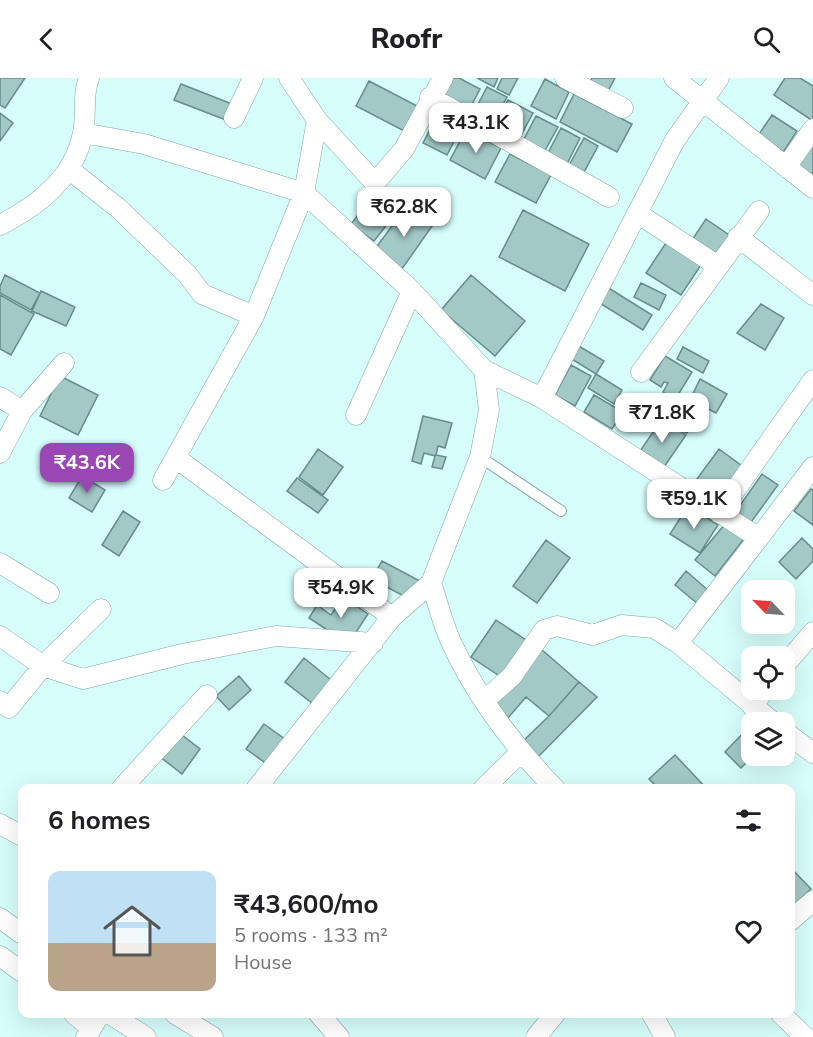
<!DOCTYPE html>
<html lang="en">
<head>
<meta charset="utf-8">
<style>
	:root { --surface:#fff; --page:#f2f2f2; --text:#202124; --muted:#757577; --line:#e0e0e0; --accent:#9a46b4 }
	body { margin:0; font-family:"Nunito Sans",sans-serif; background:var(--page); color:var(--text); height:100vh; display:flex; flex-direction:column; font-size:22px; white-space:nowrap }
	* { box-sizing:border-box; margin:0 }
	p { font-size:20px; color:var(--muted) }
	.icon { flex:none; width:33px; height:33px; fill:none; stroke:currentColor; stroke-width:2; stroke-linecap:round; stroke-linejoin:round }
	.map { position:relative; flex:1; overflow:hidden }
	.details { position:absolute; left:18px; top:706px; width:777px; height:234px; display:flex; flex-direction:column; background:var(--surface); border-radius:12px; box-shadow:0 6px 24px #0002 }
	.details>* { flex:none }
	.needle { width:39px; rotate:295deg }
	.buttons { position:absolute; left:741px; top:502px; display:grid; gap:12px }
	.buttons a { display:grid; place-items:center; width:54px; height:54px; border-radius:12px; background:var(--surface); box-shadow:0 6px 24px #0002; font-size:30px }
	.price { position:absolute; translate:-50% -51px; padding:0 14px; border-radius:12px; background:#fff; color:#222; font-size:20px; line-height:39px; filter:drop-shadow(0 2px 3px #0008) }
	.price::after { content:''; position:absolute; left:50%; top:36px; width:18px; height:14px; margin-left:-9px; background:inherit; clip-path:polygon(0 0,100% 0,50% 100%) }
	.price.current { background:var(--accent); color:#fff }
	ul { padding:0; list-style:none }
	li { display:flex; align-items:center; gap:18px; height:150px; padding:0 30px }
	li+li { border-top:2px solid var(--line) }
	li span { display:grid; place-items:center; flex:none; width:168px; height:120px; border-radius:12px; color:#555 }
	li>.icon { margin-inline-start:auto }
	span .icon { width:72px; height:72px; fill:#fffc; stroke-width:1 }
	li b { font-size:26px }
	h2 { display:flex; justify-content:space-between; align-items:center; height:72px; padding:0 30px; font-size:26px }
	header { display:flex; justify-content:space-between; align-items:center; height:78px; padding:0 30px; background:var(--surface); font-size:27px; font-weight:800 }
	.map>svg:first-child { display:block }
</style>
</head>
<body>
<header><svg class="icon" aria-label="back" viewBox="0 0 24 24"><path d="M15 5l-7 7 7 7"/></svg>Roofr<svg class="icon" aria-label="search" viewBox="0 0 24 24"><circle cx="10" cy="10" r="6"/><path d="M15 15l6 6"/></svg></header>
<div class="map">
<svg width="813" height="959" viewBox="0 0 813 959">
	<rect width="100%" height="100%" fill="#d6fefb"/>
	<path fill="#a2c9c6" stroke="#678c89" stroke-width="1.5" d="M0 0H25L5 30 0 27Z
		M450 0H459L480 11 469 32 441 18Z
		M477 0H498L494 9Z
		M502 0H518L509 17 497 11Z
		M592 0H615L607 15 589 6Z
		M785 0H800L813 8V43L774 17Z
		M545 1 569 14 556 41 531 28Z
		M369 3 421 30 408 55 356 28Z
		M181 6 232 26 226 42 174 22Z
		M487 9 507 19 492 48 472 38Z
		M574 16 632 46 617 74 560 44Z
		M508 22 533 35 518 63 493 50Z
		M0 35 13 45 0 63Z
		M772 37 797 53 780 79 755 62Z
		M437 38 461 50 447 77 423 65Z
		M536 38 558 49 543 76 522 65Z
		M561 50 580 60 566 88 547 77Z
		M466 52 501 70 485 101 450 82Z
		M584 60 598 68 582 98 567 91Z
		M813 64V99L797 87Z
		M510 76 551 97 536 125 495 104Z
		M374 116 397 134 374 163 351 146Z
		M409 125 435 144 399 195 372 175Z
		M523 132 589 166 565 213 499 179Z
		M706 141 732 159 718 180 692 162Z
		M666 165 701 187 681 217 646 195Z
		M5 197 40 215 31 232 0 215V208Z
		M471 197 525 243 495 278 441 232Z
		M641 205 666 217 659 232 634 219Z
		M607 209 652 237 643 252 598 224Z
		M41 213 75 229 66 248 32 233Z
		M0 217 34 236 11 277 0 271Z
		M761 226 784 240 765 272 737 255Z
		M577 267 604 283 596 296 570 280Z
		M683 269 709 283 703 295 677 281Z
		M665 278 692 294 675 322 663 314 668 305 664 304 661 309 650 302Z
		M571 287 591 298 575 328 555 317Z
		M596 296 622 312 614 326 588 310Z
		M60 298 98 317 78 357 40 338Z
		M700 301 727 316 716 335 690 322Z
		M681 316 702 329 687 355 666 342Z
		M594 317 623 334 612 351 584 334Z
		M423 338 452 345 445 370 438 368 436 377 446 379 442 391 432 389 435 378 424 375 421 386 412 383Z
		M662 341 686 357 662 392 638 376Z
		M318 371 343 389 323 417 299 399Z
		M719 371 742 388 715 426 691 409Z
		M762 396 778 407 749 447 734 436Z
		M82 398 105 412 92 434 69 420Z
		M297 400 328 422 318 435 287 413Z
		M811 411 813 412V447L794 433Z
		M688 428 718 447 700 475 670 456Z
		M123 433 140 444 119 478 102 467Z
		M725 446 744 461 715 498 695 482Z
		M802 460 813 471V483L796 501 779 484Z
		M546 462 570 480 537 525 513 508Z
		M382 483 420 503 411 522 381 506 383 502 374 497Z
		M686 493 709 513 698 526 675 507Z
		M343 519 368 536 351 562 338 559 309 540 317 527 331 537Z
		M496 542 529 564 504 601 471 579Z
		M541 571 579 604 549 638 526 619 507 641 492 628Z
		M304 580 336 606 317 629 285 604Z
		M239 598 251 612 229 632 216 618Z
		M579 604 597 619 537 680 521 665 549 638Z
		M264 646 289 664 271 689 246 671Z
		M747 651 752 655 753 678 741 690 725 674Z
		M178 654 200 671 182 696 159 678Z
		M675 677 707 711H659L649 701Z
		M790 789 811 811 790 831Z"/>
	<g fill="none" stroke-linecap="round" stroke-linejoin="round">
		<g stroke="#80a5a2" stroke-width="12">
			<path id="lane" d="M480 379 561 433"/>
		</g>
		<g stroke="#80a5a2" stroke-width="21">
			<path id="street" d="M289 0 317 42 375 105 404 71 443 0
				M565 0 623 30
				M674 0 813 110
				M430 19 609 119
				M234 40 253 0
				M83 55 144 66 304 115 412 213 484 292 542 320 759 460
				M786 89 813 51
				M70 92 118 130 187 196 202 216 254 238
				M637 135 718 188
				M0 147C39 127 74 100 83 55 87 37 82 17 89 0
				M738 159 813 217
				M641 294 759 133
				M0 319 22 333
				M542 320 675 62 719 0
				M356 337 412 213
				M0 375 22 333 64 285
				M176 380 392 539
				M163 402 254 238 304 115 317 42
				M719 435 813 302
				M0 485 49 515
				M431 505C438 525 443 547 452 566 477 620 514 668 555 711
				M0 558 43 588 83 601 182 576 276 558 373 565
				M678 565 813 389
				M784 588 813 554
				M485 622 512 598 544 552 557 548 593 557 622 547 654 550 678 565 774 645
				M0 623 9 630 43 588 101 531
				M752 628 765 612
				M784 653 813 675
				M121 711 207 617
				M256 711 392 539 431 505 480 379 489 332 484 292
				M483 711 520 675
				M0 746 22 758
				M0 840 22 856
				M790 843 813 823
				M0 878 22 894
				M74 936 91 950
				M110 936 146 959
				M175 936 213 959
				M319 936 339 959
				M652 936 665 959
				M781 936 805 959
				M86 959 100 936
				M536 959 555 936"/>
		</g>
		<use href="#lane" stroke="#fff" stroke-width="10"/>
		<use href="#street" stroke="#fff" stroke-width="20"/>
	</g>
</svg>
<div class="buttons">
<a><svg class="needle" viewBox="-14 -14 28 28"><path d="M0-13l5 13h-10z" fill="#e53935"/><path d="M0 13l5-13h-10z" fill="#757577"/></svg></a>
<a><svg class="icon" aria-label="locate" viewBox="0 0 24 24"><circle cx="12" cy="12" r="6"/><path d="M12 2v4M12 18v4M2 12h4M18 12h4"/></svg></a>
<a><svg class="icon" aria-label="layers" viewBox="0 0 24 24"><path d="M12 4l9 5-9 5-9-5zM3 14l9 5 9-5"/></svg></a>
</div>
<b class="price" style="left:476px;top:76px">₹43.1K</b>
<b class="price" style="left:404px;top:160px">₹62.8K</b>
<b class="price" style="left:662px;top:366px">₹71.8K</b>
<b class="price current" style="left:87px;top:416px">₹43.6K</b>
<b class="price" style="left:694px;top:452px">₹59.1K</b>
<b class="price" style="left:341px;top:541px">₹54.9K</b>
<section class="details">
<h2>6 homes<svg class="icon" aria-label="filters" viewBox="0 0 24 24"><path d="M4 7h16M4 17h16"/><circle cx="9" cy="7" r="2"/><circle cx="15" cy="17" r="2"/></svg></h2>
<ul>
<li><span style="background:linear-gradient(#bfe0f5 60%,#b9a48a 0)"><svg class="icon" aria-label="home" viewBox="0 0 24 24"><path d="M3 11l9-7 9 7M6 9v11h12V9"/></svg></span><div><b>₹43,600/mo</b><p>5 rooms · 133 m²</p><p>House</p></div><svg class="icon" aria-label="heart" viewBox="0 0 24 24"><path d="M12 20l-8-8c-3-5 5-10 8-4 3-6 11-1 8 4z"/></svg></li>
</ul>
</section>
</div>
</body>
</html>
